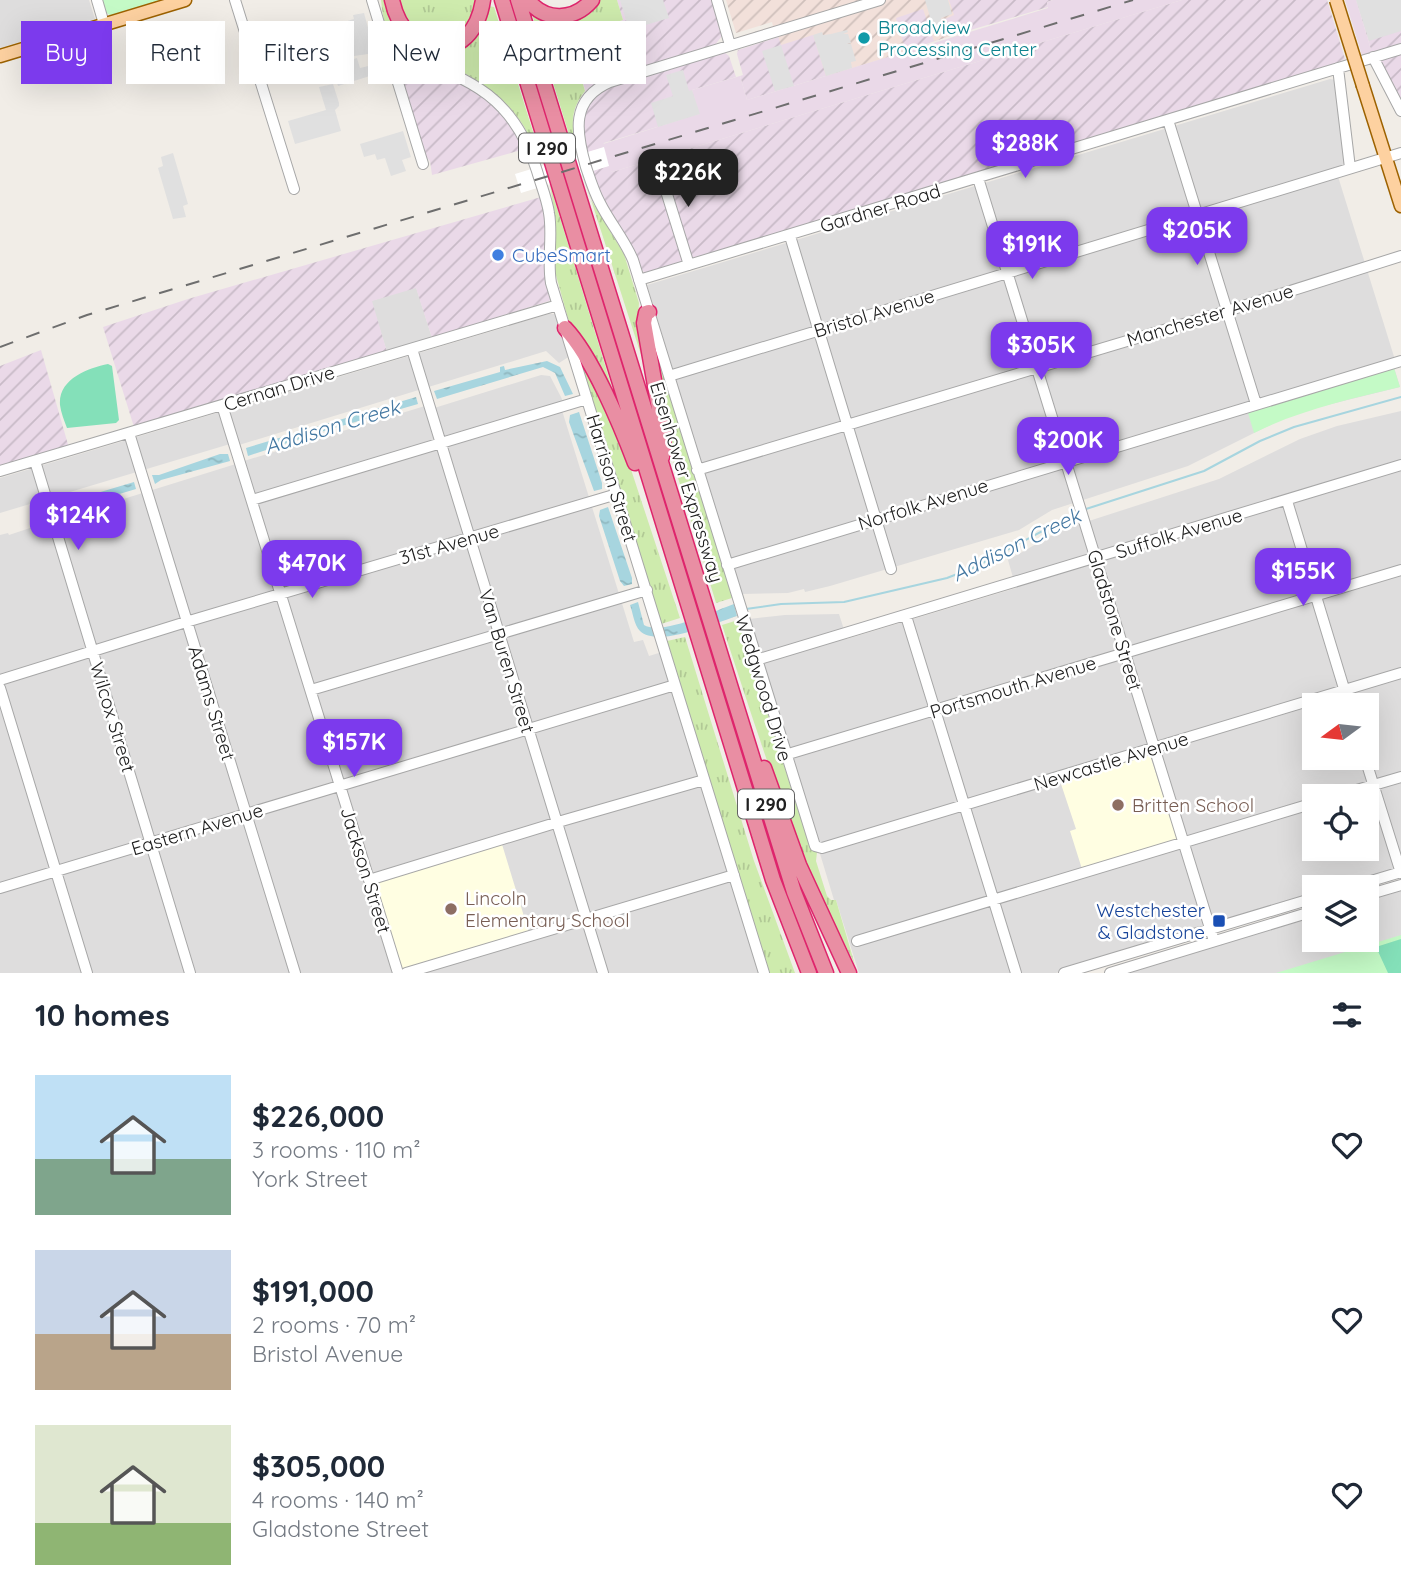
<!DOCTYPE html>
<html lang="en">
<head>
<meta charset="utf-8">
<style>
	:root { --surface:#fff; --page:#f6f6f7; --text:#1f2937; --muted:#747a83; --accent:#7c3aed }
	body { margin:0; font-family:Quicksand,sans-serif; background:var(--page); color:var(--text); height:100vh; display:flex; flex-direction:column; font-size:26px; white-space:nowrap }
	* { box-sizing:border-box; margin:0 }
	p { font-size:23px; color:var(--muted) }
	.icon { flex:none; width:38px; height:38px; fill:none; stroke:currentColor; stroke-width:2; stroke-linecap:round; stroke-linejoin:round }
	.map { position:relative; height:973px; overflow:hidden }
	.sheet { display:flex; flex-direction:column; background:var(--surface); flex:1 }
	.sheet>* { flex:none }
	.guide { position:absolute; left:21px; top:21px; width:700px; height:63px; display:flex; gap:14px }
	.needle { width:46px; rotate:255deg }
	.controls { position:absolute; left:1302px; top:693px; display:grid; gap:14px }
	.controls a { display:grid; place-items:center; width:77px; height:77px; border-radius:0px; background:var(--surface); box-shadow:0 7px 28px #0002; font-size:35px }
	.price { position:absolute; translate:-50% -60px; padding:0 16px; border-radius:14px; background:var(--accent); color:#fff; font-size:23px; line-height:46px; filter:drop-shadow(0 2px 4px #0008) }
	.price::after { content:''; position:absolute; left:50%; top:42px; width:21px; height:16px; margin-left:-10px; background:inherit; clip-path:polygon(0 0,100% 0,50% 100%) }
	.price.active { background:#222; color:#fff }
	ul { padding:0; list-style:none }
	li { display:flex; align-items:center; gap:21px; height:175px; padding:0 35px }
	li span { display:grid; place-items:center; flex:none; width:196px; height:140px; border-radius:0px; color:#555 }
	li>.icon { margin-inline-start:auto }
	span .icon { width:84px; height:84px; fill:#fffc; stroke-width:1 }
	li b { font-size:30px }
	h2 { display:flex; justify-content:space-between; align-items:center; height:84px; padding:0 35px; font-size:30px }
	.chip { padding:0 24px; border-radius:0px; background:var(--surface); box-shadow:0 7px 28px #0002; font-size:24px; line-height:63px }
	.chip.active { background:var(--accent); color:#fff }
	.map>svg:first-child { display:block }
</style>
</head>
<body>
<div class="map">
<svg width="1401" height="973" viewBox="0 0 1401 973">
	<defs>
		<pattern id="industrial-furrows" width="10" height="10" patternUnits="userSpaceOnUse" patternTransform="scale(1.75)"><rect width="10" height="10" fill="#ead9e8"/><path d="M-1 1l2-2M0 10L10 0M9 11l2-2" fill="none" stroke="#c8bac7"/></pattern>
		<pattern id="military-furrows" width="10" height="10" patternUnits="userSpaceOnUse" patternTransform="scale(1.75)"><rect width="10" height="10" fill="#f2e0da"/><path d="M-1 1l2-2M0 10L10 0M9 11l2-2" fill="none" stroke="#cfc0bb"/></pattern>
		<pattern id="grass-tufts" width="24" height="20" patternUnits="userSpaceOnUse" patternTransform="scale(1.75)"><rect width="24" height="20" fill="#ceebad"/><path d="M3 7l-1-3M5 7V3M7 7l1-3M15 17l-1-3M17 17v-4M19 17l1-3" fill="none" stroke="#b1c995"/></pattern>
		<pattern id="water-ripples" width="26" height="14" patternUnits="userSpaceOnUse" patternTransform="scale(1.75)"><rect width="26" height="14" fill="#a7d5df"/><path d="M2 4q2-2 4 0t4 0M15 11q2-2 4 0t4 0" fill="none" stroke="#8fb7bf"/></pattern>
	</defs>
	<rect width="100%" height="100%" fill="#f1ede7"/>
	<path fill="#dedddd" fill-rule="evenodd" d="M0 0H89L95 19 0 48Z
		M1330 79 1335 80 1345 164 1336 170 1396 363 1393 364 1400 387 1315 408 1280 420 1188 466 1052 510 1019 530 830 586 805 592 804 589 788 593 741 594 647 285Z
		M416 287 432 338 387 352 371 301Z
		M549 314H554L558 317 570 356 559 363 546 351 239 445 228 410Z
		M541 375 550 376 561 397 563 402 560 404 634 642 643 640 649 656 662 652 700 777 557 821 431 409Z
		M425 406 553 821 371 877 244 461Z
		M1401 411V869L1339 887H1314V895L1056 973H859L836 900H834L749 619 785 615 839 614 847 639 1016 588 1008 560 1061 530 1219 479 1300 439 1337 426ZM1314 705H1367V758H1314ZM1314 796H1367V849H1314Z
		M220 412 230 444 0 513V478Z
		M239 463 397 973H192L56 520Z
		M48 522 188 973H0V535L8 533 9 535Z
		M702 785 760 973H406L501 841Z
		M1401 888V973H1120L1314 914V940H1367V898Z"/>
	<path fill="url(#industrial-furrows)" d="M617 0H713L722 36 715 45 586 93 569 37 623 20Z
		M897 0H1053L1047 2 1048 7 950 36 885 58Z
		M1182 0H1327L1345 59 1332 65 1179 111V114L645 273 639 267 627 238 601 196 592 171 608 166 612 172Z
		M1356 0H1401V104L1383 70 1377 51 1372 53Z
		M826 22 842 71 747 100 740 76 743 75 737 54 738 50Z
		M724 52 729 56 736 77 692 90 700 114 604 143 602 148 586 153 583 143V115L597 94 607 87Z
		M401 58 458 80 488 99 509 120 525 149 432 175 430 161 425 156 396 63Z
		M541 197 547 233 545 262 551 299 549 301 432 338 416 288 372 301 387 352 134 427 103 327 188 299Z
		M41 350 69 448 0 469V366Z"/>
	<path fill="#fffee2" d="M1150 755 1177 839 1082 869 1070 831 1076 829 1060 781Z
		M501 841 530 936 400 973 372 881Z"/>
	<path fill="url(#military-furrows)" d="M726 0H949L954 15 945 19 950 36 934 41 923 9 896 18 906 52 826 76 813 35 781 45 778 36 741 48 738 37 773 26 772 22 736 33Z"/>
	<path fill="#ead9e8" d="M1053 0H1182L612 172 608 168 602 146 603 144 699 114 692 90 740 76 747 100 1048 8 1047 2Z
		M1345 0H1356L1372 53 1362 55Z"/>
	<path fill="url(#grass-tufts)" d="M381 0H388L397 24 447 52 488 6 494 7 543 164C534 154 530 134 521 122 492 79 446 64 400 46 385 34 383 18 381 0Z
		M397 0H478L473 17 456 39 434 44 409 28Z
		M595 0H617L623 20 569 37 585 91C566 115 575 129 575 154L532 14 536 12 542 15Z
		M583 175 590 198 624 254 639 303 638 318 652 389Z
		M550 185 620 414 570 326 554 268 556 222Z
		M648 322 731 590 732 598 716 603 672 458Z
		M576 350 616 424 680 618 661 624 657 612Z
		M738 620 808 841 817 852 816 861 827 896 831 900H836L855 965 841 936 835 931C788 832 756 728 722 625Z
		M685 637 754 861 795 973H768L669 651 667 641Z"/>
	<path fill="#c4fac6" d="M100 0H165L111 16 104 11Z
		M1394 368 1400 387C1350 399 1300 410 1254 433L1248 413Z
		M1401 935V973H1276Z"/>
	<path fill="#84e0b9" d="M108 364 112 366 119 420 116 423 67 428C64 420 61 413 60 405 58 379 88 368 108 364Z
		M1401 939V973H1388L1376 947Z"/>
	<path fill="#e0e0e0" d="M620 0H663L669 18 629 30Z
		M925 0H948L952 14 941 18 944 29 934 31Z
		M1356 0H1401V31L1369 41Z
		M364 13 375 53 354 56 344 22 354 19 353 15Z
		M847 30 848 32 843 34H848L851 43 846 44H851L856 61 851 62 852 68 826 76 813 35 822 32 823 35 831 34Z
		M781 45 794 86 775 91 762 51Z
		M357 58 360 68 373 65 376 74 338 86 332 66Z
		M683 70 689 91 692 90 700 114 658 127 651 103 673 96 666 75Z
		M333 84 339 103V106L335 110 341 131 295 144 288 121 326 110 319 87Z
		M403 131 411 157 402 160 406 171 391 176 385 158 377 160 375 154 364 157 360 144Z
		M173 153 188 204 183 206 186 217 173 219 158 168 163 166 161 157Z"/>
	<path fill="url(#water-ripples)" d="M547 361 560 367 573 394 565 396 555 373 543 367 437 399 434 391 500 372V367L504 366 505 370Z
		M416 397 418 404 324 431 248 456 246 448Z
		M579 412 602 483V489L594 491 569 422 570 415Z
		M220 454H228L230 461 161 480 155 484 152 475H159Z
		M134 482 136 489 59 512 57 505Z
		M608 507 632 578V584L624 586 620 581 599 516 600 510Z
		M638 602 644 625C661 636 714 611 734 604L737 616C715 623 658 648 640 631 634 625 633 613 630 605Z"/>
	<path fill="#fff" d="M604 147 609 166 521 193 515 174Z"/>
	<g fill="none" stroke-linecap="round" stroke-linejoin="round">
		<path stroke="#a7d5df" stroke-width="2" d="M1086 509 1204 471 1260 441 1294 427 1401 397
			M746 609 781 604 844 602 947 578 975 567 1078 512"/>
		<g stroke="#a7a7a7" stroke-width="12">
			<path id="minor" d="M97 0 104 24
				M235 0 294 189
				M372 0 385 43 392 50C464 78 512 90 537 171 541 185 547 199 549 213 553 236 547 259 551 283L764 973
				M717 0 730 45
				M880 0 610 82C570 99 576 133 586 167 590 179 594 192 600 203 610 223 624 239 633 260L815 846 822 848 1401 673
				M621 28 635 73
				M392 50 391 60 423 164
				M1373 57 1401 111
				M1338 68 1350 168
				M1168 120 1256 404
				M657 162 689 265
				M978 178 1214 941
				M790 236 891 569
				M639 280 1401 49
				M412 349 603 973
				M669 376 1401 153
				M222 405 398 973
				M129 433 295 973
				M35 461 190 973
				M697 470 1227 311 1401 256
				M0 471 558 305
				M252 500 587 399
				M1287 501 1349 705
				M727 565 1401 361
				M906 616 1016 973
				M756 660 1401 465
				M0 680 186 622 617 494
				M0 688 87 973
				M311 690 647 590
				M785 755 1401 570
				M1365 758 1401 873
				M1336 796 1401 777
				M369 880 565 820 704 780
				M1351 887 1401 872
				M0 888 675 685
				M1367 895 1401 885
				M857 941 1314 803
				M406 973 734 875
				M1064 973 1314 898
				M1110 973 1314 911"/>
		</g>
		<g stroke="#9d6200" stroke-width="15">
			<path id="major" d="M0 56 185 0
				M1363 86 1401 206"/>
		</g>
		<g stroke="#de256c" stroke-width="17">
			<path id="highway" d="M392 0C405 62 473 66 483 0
				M502 0 773 880 809 973
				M518 0 794 892 826 973
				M528 0C545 22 574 21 592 0
				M649 312 646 313 644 323 664 437 662 457
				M565 328C592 356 621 426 635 463
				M764 768 799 865 849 973"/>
		</g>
		<use href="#minor" stroke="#fff" stroke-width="10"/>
		<use href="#major" stroke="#fdd1a0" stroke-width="12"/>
		<use href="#highway" stroke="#e98ea3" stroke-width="14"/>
		<path stroke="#6e6e6e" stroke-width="2" stroke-dasharray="14 14" stroke-linecap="butt" d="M0 347 87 315 1133 0"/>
		<g stroke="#9d6200" stroke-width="15" stroke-linecap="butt">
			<path id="major-bridge" d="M1336 0 1363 86"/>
		</g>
		<use href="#major-bridge" stroke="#fdd1a0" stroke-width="12"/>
	</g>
	<circle fill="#0f9aa8" stroke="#fff" stroke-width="2.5" cx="864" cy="38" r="7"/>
	<circle fill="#3f7fe0" stroke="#fff" stroke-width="2.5" cx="498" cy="255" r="7"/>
	<g fill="#8d6e63" stroke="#fff" stroke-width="2.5">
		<circle cx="1118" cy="805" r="7"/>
		<circle cx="451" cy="909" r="7"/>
	</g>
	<rect fill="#1a4fb4" stroke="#fff" stroke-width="2.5" x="1212" y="914" width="14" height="14" rx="3.5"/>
	<g text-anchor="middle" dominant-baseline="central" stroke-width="5" stroke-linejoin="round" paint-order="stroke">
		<g fill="#fff" stroke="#636363" stroke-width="2">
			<rect x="519" y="133.5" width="56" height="29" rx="5"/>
			<rect x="738" y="789.5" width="56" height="29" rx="5"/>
		</g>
		<g font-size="18" font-weight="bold" fill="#202020">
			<text x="547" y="148">I 290</text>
			<text x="766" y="804">I 290</text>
		</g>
		<g font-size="19" fill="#0d838f" stroke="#fff" text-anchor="start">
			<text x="878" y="27">Broadview<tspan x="878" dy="22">Processing Center</tspan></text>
		</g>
		<g font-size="19" fill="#202020" stroke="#fff">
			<text transform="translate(880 208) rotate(-17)">Gardner Road</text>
			<text transform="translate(874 313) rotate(-17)">Bristol Avenue</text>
			<text transform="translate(1210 315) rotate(-17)">Manchester Avenue</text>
			<text transform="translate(279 388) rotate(-17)">Cernan Drive</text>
			<text transform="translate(612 478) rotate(73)">Harrison Street</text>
			<text transform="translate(687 482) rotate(73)">Eisenhower Expressway</text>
			<text transform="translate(923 504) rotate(-17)">Norfolk Avenue</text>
			<text transform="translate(1179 533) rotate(-17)">Suffolk Avenue</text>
			<text transform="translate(449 544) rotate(-16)">31st Avenue</text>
			<text transform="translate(1115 620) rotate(73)">Gladstone Street</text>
			<text transform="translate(507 661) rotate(73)">Van Buren Street</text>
			<text transform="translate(1013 687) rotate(-17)">Portsmouth Avenue</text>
			<text transform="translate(764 688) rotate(73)">Wedgwood Drive</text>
			<text transform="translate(212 703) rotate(73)">Adams Street</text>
			<text transform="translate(113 717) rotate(73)">Wilcox Street</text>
			<text transform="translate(1111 761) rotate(-17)">Newcastle Avenue</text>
			<text transform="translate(197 829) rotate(-17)">Eastern Avenue</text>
			<text transform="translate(366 870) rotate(73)">Jackson Street</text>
		</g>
		<g font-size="19" fill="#366cbe" stroke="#fff" text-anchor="start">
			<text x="512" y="255">CubeSmart</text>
		</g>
		<g font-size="19" fill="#785e54" stroke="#fff" text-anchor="start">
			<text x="1132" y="805">Britten School</text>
			<text x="465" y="898">Lincoln<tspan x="465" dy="22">Elementary School</tspan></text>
		</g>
		<g font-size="19" fill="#164399" stroke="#fff" text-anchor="end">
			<text x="1205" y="910">Westchester<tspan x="1205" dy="22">&amp; Gladstone</tspan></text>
		</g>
		<g font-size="21" font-style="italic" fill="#4478a2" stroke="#fff">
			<text transform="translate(332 426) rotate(-17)">Addison Creek</text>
			<text transform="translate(1016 544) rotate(-26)">Addison Creek</text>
		</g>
	</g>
</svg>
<div class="controls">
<a><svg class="needle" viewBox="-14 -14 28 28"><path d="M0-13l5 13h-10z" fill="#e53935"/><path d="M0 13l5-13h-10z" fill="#747a83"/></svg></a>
<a><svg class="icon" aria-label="locate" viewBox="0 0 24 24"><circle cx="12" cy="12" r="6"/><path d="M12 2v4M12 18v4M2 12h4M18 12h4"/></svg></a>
<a><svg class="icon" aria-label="layers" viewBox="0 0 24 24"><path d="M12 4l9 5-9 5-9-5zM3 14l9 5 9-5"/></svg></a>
</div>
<b class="price" style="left:1025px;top:180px">$288K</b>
<b class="price active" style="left:688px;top:209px">$226K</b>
<b class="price" style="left:1197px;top:267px">$205K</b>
<b class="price" style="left:1032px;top:281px">$191K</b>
<b class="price" style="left:1041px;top:382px">$305K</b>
<b class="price" style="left:1068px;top:477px">$200K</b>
<b class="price" style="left:78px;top:552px">$124K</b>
<b class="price" style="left:312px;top:600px">$470K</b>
<b class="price" style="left:1303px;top:608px">$155K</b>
<b class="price" style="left:354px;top:779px">$157K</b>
<div class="guide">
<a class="chip active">Buy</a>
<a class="chip">Rent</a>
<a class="chip">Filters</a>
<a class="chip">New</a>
<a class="chip">Apartment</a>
</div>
</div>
<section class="sheet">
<h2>10 homes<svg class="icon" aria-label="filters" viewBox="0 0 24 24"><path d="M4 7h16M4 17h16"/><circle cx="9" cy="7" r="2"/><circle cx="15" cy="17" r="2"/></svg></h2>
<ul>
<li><span style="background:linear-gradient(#bfe0f5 60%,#7fa58c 0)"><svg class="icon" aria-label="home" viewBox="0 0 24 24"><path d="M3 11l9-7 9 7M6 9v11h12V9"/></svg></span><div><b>$226,000</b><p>3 rooms · 110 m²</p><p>York Street</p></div><svg class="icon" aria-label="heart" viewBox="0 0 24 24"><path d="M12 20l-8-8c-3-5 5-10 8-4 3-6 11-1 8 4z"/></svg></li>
<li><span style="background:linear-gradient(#c9d6e8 60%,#b9a48a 0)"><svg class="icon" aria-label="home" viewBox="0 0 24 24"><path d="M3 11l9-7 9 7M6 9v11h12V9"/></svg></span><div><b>$191,000</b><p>2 rooms · 70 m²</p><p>Bristol Avenue</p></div><svg class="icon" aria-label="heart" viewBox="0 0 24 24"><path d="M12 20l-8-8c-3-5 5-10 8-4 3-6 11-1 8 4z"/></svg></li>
<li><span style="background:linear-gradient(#dfe7d0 70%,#8fb573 0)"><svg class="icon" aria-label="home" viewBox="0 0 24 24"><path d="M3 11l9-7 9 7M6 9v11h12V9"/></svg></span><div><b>$305,000</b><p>4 rooms · 140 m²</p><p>Gladstone Street</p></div><svg class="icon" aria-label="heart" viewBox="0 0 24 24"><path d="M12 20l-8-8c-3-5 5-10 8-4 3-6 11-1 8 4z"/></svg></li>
</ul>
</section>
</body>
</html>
